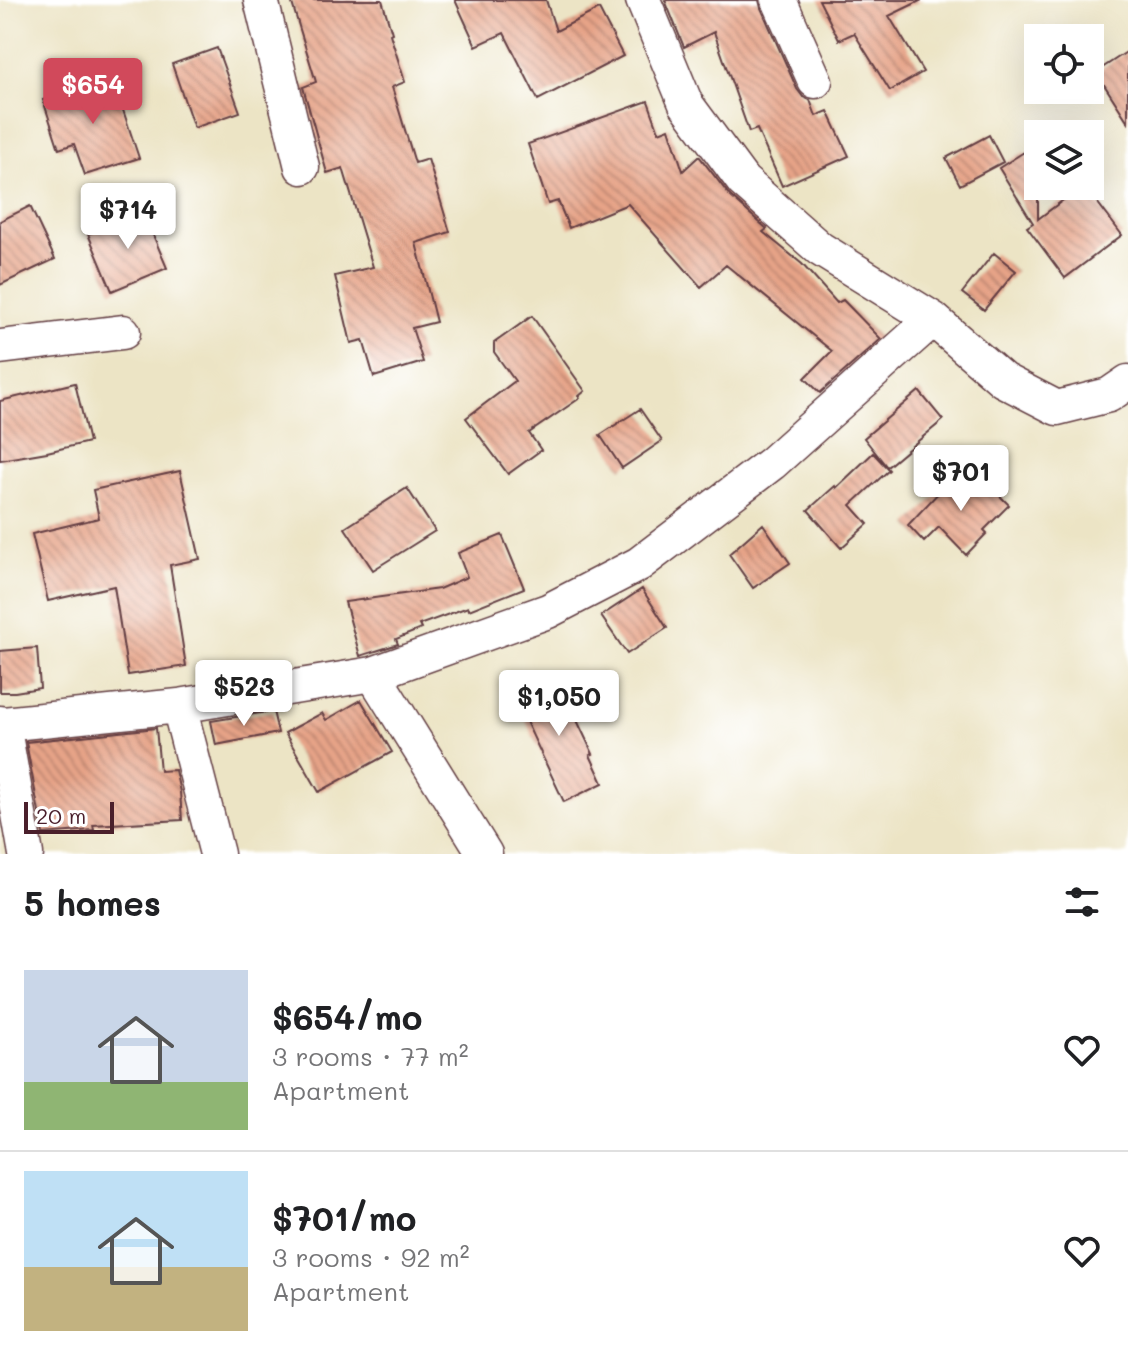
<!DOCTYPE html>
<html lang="en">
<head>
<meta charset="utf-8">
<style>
	:root { --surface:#fff; --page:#f6f6f6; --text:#202124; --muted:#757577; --line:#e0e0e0; --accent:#d1495b }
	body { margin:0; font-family:Mali,sans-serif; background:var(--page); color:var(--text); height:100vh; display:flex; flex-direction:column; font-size:30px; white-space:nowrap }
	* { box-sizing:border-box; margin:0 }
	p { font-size:26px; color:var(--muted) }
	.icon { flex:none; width:44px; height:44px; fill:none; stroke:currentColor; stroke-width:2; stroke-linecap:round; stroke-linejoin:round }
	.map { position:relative; height:854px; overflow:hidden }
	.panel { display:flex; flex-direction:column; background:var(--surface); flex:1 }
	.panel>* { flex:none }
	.tools { position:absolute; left:1024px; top:24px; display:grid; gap:16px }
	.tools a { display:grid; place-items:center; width:80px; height:80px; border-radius:0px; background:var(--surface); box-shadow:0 8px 32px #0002; font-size:40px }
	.scale { position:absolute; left:24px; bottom:20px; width:90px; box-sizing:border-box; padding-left:8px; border:4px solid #4a1f2b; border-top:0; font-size:22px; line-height:28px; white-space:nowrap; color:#4a1f2b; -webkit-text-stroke:6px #fff; paint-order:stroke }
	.price { position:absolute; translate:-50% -68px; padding:0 18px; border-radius:8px; background:#fff; color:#222; font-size:26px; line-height:52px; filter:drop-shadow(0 2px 4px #0008) }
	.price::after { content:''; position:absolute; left:50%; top:48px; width:24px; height:18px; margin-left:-12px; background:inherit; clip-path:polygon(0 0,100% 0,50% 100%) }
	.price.on { background:var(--accent); color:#fff }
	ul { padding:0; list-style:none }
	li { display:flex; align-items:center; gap:24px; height:200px; padding:0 24px }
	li+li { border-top:2px solid var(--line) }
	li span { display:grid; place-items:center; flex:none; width:224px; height:160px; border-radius:0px; color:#555 }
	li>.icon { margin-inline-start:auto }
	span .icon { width:96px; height:96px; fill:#fffc; stroke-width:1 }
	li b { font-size:34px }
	h2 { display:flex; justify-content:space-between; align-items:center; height:96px; padding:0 24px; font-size:34px }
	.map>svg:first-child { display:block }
</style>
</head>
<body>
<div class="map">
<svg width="1128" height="854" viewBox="0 0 1128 854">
	<defs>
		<pattern id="building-back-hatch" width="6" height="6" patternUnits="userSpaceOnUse" patternTransform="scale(2)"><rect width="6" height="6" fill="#e6a387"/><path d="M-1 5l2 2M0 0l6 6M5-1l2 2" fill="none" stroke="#bc846f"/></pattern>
	</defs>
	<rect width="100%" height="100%" fill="#fff"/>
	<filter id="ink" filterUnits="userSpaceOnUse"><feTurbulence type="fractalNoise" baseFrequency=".0125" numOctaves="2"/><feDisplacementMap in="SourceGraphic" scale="16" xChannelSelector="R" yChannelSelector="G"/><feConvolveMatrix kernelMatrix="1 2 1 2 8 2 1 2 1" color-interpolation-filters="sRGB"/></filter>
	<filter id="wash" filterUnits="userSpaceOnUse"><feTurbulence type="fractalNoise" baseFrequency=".006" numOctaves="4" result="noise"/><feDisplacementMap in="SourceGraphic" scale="32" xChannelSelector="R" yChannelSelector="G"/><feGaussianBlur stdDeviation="1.8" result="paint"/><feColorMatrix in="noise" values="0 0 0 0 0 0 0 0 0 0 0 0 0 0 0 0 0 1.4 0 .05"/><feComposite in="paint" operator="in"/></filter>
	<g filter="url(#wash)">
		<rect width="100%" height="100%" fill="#ece4c5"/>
		<g id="blocks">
			<path fill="url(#building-back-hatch)" d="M291 0H382L392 33 390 34 405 82 392 87 415 163 428 159 450 232 416 243 436 322 412 328 423 362 374 377 363 340 351 343 335 276 373 267 343 168 327 173 303 87 316 82Z
				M455 0H546L556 31 599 9 623 56 538 100 504 33 476 46Z
				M665 0H759L761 8 797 89 803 97 810 100 816 116 828 111 849 156 782 186 757 129 749 132 714 32 684 47Z
				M819 0H922L889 16 923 72 890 91 854 33 839 40Z
				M217 48 240 112 194 128 172 64Z
				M1128 51V122L1096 72Z
				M112 77 139 158 85 175 74 144 59 149 43 100Z
				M648 101 659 132 669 128 683 171 699 156 730 196 767 229 763 232 802 264 837 303 843 300 881 339 820 393 805 378 832 351 726 265 701 287 628 204 569 228 558 201 548 204 528 144Z
				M989 135 1003 162 960 185 946 158Z
				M1024 152 1038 173V219L1082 186H1085L1122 235 1065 278 1027 227 1033 223 999 168Z
				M30 206 55 259 0 285V221Z
				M143 211 167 268 112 291 88 234Z
				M994 253 1016 271 984 310 962 293Z
				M532 316 585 391 579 396 580 398 529 433 541 450 508 474 466 418 515 381 494 352V343Z
				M75 383 89 442 47 452 0 460V401Z
				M919 391 943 420 887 467 864 438Z
				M640 409 662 441 622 468 600 435Z
				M873 453 889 470 851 505 868 524 841 548 808 510 835 486 836 488Z
				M973 469 1009 505 984 530 987 533 966 555 939 527 924 542 908 525 942 489 948 493Z
				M180 471 200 559 170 565 186 666 128 675 114 586 48 601 32 534 99 518 93 490Z
				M407 488 435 531 373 570 345 528Z
				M763 524 790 563 753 588 729 554Z
				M502 535 524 588 469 610 468 607 419 625 421 629 396 639 398 644 360 656 345 602 439 589 467 577 458 553Z
				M642 589 667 628 627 654 601 616Z
				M37 648 40 688 15 692H0V651Z
				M556 676 593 754 590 755 603 783 564 802 514 696Z
				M361 700 392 752 319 792 285 733 322 713 326 720Z
				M273 711 278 733 216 745 211 721Z
				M156 728 160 771 175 770 180 792 182 820 93 825 94 830 43 834 26 742Z"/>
		</g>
	</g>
	<g filter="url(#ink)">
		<use href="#blocks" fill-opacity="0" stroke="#623d42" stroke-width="2"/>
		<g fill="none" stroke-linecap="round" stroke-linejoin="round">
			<g stroke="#623d42" stroke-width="37">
				<path id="street" d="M261 0 302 167
					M643 0 686 104 743 181 820 249 933 319 1003 380 1057 408 1109 395 1128 382
					M779 0 815 81
					M0 347 123 332
					M373 674 485 854
					M179 706 373 674 548 611 639 564 772 463 933 319
					M0 723 3 724 26 854
					M3 724 179 706 217 854"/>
			</g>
			<use href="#street" stroke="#fff" stroke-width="34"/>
		</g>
	</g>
</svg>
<div class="tools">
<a><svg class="icon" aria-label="locate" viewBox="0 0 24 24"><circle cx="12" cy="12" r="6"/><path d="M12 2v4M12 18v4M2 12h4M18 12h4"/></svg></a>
<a><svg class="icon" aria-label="layers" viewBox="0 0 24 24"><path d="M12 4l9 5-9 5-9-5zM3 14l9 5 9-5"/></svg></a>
</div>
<div class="scale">20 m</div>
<b class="price on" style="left:93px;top:126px">$654</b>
<b class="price" style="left:128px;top:251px">$714</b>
<b class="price" style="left:961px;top:513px">$701</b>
<b class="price" style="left:244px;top:728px">$523</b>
<b class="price" style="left:559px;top:738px">$1,050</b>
</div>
<section class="panel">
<h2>5 homes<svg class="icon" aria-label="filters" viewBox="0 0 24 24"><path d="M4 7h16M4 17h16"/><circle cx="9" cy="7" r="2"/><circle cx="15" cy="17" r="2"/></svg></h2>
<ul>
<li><span style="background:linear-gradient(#c9d6e8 70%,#8fb573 0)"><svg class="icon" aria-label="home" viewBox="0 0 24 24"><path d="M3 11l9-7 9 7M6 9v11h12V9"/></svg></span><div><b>$654/mo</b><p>3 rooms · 77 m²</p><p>Apartment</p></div><svg class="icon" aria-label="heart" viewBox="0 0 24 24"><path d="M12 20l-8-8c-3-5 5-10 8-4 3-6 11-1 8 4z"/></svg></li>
<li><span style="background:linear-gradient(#bfe0f5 60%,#c2b280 0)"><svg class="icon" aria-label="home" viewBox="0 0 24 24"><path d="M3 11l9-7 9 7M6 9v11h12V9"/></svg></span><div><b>$701/mo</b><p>3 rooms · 92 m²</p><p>Apartment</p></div><svg class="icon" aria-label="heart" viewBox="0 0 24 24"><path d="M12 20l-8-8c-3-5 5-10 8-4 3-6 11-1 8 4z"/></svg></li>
</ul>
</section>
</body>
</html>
